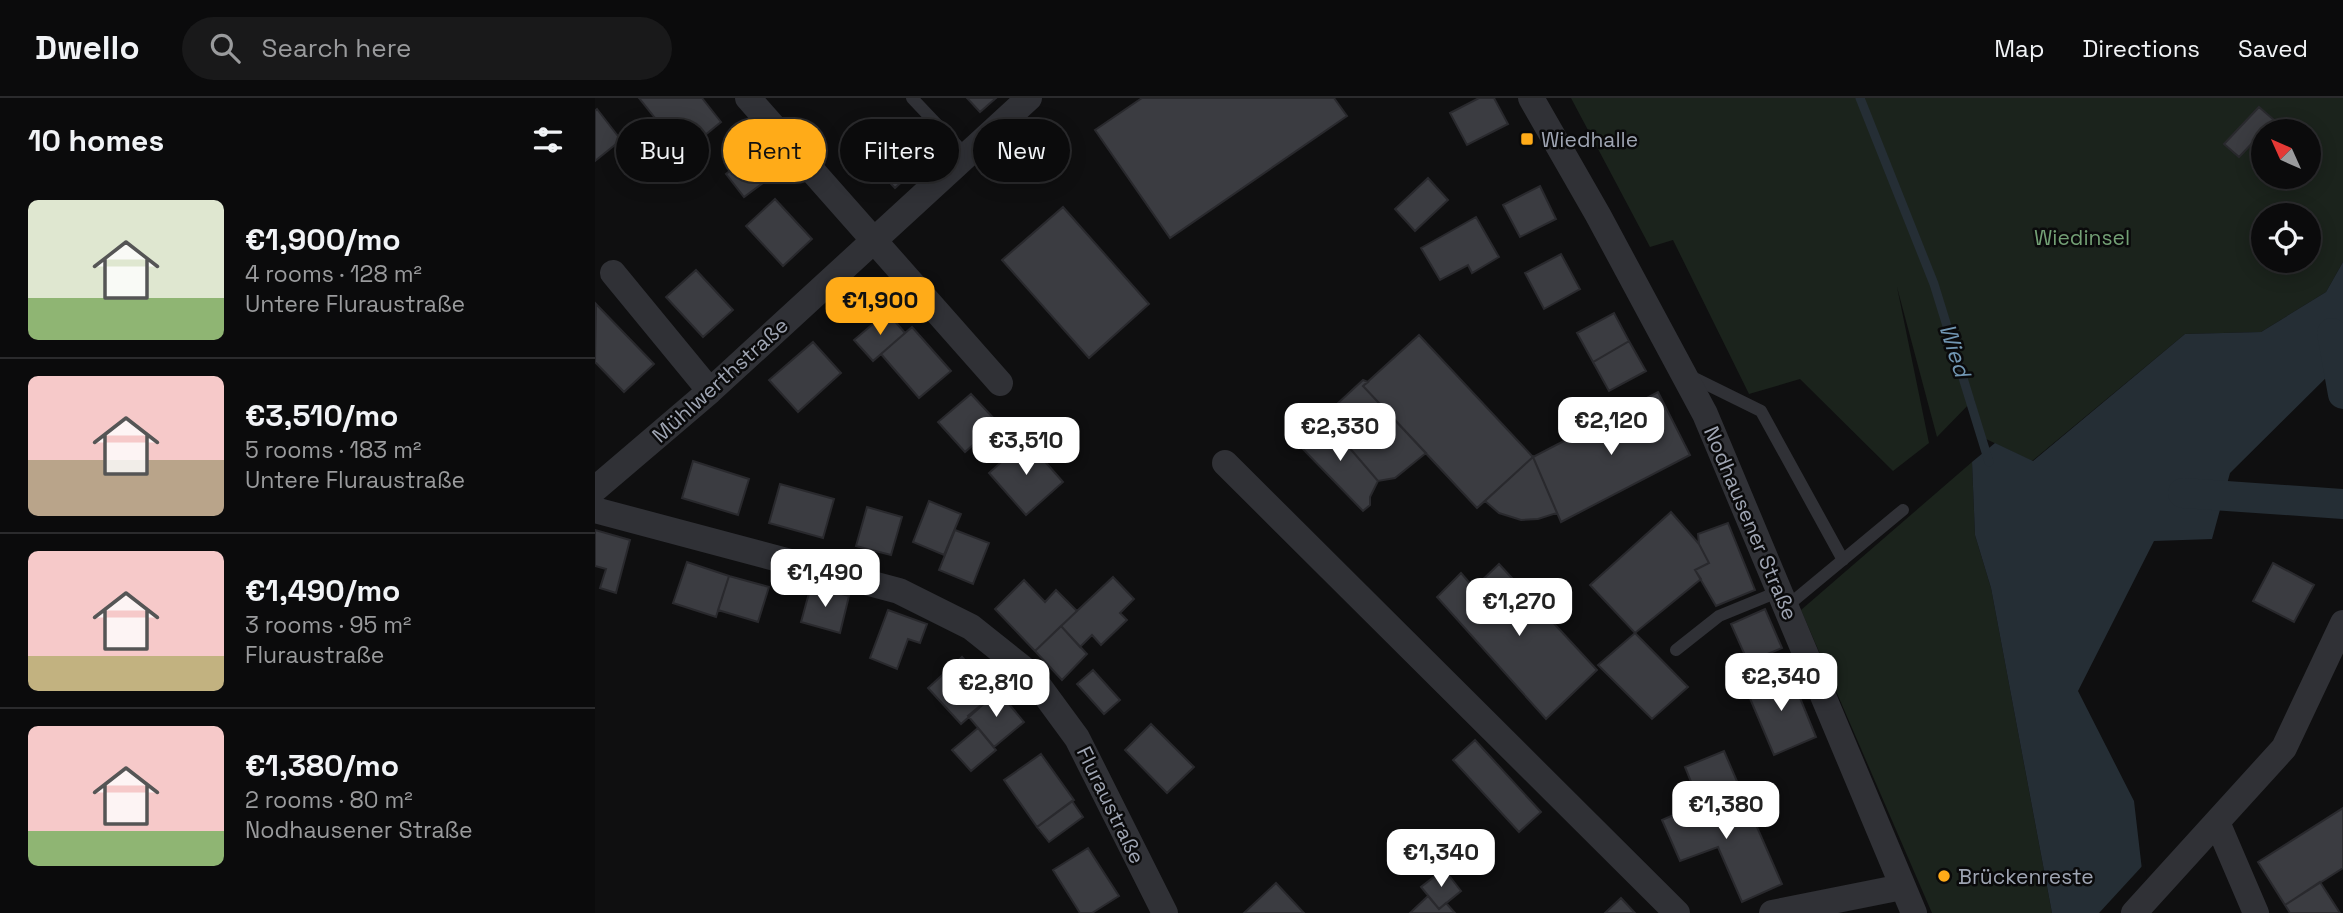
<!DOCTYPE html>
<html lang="en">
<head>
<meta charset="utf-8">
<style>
	:root { --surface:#0b0b0c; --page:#19191a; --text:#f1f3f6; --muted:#9a9b9d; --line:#2b2b2d; --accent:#ffab18 }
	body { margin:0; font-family:"Space Grotesk",sans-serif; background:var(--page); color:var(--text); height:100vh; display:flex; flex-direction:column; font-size:26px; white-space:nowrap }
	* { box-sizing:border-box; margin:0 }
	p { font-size:23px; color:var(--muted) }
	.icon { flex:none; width:38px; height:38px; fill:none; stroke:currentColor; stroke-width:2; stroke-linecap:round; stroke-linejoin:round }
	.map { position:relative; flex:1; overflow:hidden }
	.panel { display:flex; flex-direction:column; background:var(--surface); width:595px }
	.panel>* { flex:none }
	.hud { position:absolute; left:21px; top:21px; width:665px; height:63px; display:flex; gap:14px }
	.needle { width:46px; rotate:315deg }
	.controls { position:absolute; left:1656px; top:21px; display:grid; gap:14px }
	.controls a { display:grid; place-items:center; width:70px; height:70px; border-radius:50%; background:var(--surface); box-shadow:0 4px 18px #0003,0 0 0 2px var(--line); font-size:35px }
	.price { position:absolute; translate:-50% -60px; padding:0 16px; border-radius:14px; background:#fff; color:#222; font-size:23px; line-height:46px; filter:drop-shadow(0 2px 4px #0008) }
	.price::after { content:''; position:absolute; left:50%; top:42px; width:21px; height:16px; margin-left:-10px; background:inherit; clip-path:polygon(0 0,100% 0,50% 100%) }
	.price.active { background:var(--accent); color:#111 }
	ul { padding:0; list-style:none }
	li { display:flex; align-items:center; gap:21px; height:175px; padding:0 28px }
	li+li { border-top:2px solid var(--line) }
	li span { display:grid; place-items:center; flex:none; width:196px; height:140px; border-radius:10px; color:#555 }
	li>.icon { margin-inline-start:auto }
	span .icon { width:84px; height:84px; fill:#fffc; stroke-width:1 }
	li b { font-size:30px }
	h2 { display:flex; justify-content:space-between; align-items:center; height:84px; padding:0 28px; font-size:30px }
	.tag { padding:0 24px; border-radius:32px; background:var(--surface); box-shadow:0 4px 18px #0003,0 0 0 2px var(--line); font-size:24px; line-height:63px }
	.tag.active { background:var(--accent); color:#111 }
	header { display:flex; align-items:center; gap:42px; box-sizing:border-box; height:98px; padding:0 35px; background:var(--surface); border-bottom:2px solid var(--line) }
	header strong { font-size:33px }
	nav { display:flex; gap:38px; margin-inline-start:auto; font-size:24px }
	.search { width:490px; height:63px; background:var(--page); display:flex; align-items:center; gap:18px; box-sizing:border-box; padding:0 24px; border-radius:38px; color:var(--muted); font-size:26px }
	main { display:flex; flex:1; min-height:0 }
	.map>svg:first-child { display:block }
</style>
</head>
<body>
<header>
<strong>Dwello</strong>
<div class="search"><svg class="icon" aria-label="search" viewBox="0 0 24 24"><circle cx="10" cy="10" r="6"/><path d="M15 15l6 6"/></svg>Search here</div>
<nav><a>Map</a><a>Directions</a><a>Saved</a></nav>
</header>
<main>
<section class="panel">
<h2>10 homes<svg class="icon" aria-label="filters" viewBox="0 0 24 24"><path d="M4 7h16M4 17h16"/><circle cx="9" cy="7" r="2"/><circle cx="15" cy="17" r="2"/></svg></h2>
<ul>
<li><span style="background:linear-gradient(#dfe7d0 70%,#8fb573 0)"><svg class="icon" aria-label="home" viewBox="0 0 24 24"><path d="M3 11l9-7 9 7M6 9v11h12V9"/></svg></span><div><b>€1,900/mo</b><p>4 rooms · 128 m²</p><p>Untere Fluraustraße</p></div></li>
<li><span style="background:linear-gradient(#f6c9c9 60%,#b9a48a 0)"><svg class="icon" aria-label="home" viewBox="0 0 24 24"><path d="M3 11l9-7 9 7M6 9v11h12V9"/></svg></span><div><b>€3,510/mo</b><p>5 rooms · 183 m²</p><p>Untere Fluraustraße</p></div></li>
<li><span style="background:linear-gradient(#f6c9c9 75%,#c2b280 0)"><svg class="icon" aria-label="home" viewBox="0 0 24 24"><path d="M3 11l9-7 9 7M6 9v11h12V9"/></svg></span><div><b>€1,490/mo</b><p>3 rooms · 95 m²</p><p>Fluraustraße</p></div></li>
<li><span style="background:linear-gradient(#f6c9c9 75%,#8fb573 0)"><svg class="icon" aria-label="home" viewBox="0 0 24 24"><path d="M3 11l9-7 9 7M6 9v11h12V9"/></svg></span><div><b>€1,380/mo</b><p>2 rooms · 80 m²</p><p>Nodhausener Straße</p></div></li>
</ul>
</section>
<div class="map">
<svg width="1748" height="815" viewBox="0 0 1748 815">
	<rect width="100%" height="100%" fill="#0f0f10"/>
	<path fill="#1b231c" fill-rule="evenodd" d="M976 0H1748V164L1731 194 1666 234 1590 236 1437 363 1389 340 1379 301 1342 339 1302 189 1334 345 1298 373 1205 281 1154 296 1078 142 1055 149ZM1668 33H1713V79H1668ZM1668 117H1713V163H1668Z
		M1377 364 1380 437 1396 490 1457 815H1337L1206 512Z"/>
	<path fill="#252e35" d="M1748 164V263L1635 375 1617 441 1559 443 1483 593 1539 703 1552 815H1457L1396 490 1380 437 1377 364 1400 345 1438 363 1590 236 1666 234 1731 194Z"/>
	<path fill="#0f0f10" d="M1550 765 1555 815H1504Z"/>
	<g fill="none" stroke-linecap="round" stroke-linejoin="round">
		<path stroke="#252e35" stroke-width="9" d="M1265 0 1339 186 1394 364"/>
		<path stroke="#252e35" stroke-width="30" d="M1737 235 1748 296
			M1588 395 1748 406"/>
	</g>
	<path fill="#3b3c41" stroke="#29292d" stroke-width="2" d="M44 0H107L126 24 88 55Z
		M372 0H401L385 14Z
		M547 0H739L752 18 575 140 500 32Z
		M884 0H899L913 26 872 47 855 15Z
		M1664 9 1679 22 1644 59 1629 46Z
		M2 11 26 42 0 63V13Z
		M310 24 338 55 300 90 271 59Z
		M160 53 179 77 149 99 131 76Z
		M833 80 853 102 820 133 800 111Z
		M945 88 961 121 925 139 908 107Z
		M180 101 217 141 188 168 151 128Z
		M468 109 554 206 494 260 407 162Z
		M881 119 904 159 877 175 873 167 845 182 826 150Z
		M966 156 985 191 949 211 930 175Z
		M101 172 138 212 108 239 71 199Z
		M1 206 59 266 29 294 0 264Z
		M292 214 310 235 278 263 259 242Z
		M1019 215 1034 243 998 264 982 235Z
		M317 229 356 273 324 300 286 256Z
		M824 237 938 359 882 410 768 288Z
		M1034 243 1051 273 1014 293 998 264Z
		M218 244 246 275 203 314 174 282Z
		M768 282 773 284 768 288 831 355 800 380 783 383 728 319Z
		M1063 294 1095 357 966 424 938 359Z
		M376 296 403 325 370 354 343 324Z
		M728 319 783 383 775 399V407L768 413 704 347Z
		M431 342 468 384 431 417 394 375Z
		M938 359 962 415 943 421 926 422 904 415 890 403Z
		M98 363 154 381 143 417 87 400Z
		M185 386 239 401 228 440 174 425Z
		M334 403 366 416 349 457 318 444Z
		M272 409 307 419 296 457 261 448Z
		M1076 414 1104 446 1114 465 1100 472 1106 481 1040 535 995 487Z
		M1133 425 1160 492 1121 508 1100 472 1114 465 1104 446 1103 436Z
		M0 432 35 442 21 495 5 490 11 471 0 468Z
		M360 432 394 445 378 486 344 472Z
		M92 464 134 478 121 519 78 505Z
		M1678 465 1719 487 1699 524 1658 503Z
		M904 466 1002 572 951 621 842 499 866 475 879 490Z
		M134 478 174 489 163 524 123 512Z
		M518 479 539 501 525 515 532 522 506 547 497 537 485 549 466 528Z
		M429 482 450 504 461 492 482 513 440 553 400 511Z
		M216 488 254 498 245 535 206 524Z
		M1170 511 1187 550 1153 564 1136 526Z
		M293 512 332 526 325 545 313 541 302 571 275 560Z
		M466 528 492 556 467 582 440 553Z
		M1040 535 1093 589 1057 621 1003 567Z
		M367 559 400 596 366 626 333 590Z
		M498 572 525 602 509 616 482 586Z
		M1194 573 1221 639 1179 657 1151 591Z
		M403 593 429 624 399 649 373 618Z
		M556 626 599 669 572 695 530 652Z
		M383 630 401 652 376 673 357 652Z
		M880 642 946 714 924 734 858 662Z
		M1129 653 1144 688 1105 706 1090 669Z
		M446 656 479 702 442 729 409 682Z
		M1144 688 1187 786 1147 804 1123 749 1085 763 1067 722Z
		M477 703 488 719 454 744 442 729Z
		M1748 710V770L1690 807 1663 764Z
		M493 750 524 798 497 815H485L458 772Z
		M849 771 866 793 844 811 826 789Z
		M1725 784 1745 815H1695L1690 807Z
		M681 785 709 815H649Z
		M833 798 844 811 851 805 860 815H815Z
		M1026 800 1040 815H1010Z"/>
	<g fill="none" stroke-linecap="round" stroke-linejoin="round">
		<path stroke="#303136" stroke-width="12" d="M317 0 371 57
			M1093 277 1166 313 1248 462
			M1191 509 1308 412
			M1081 552 1124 518 1185 493"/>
		<path stroke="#303136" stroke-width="26" d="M153 0 405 285
			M936 0 1003 117 1110 316 1319 815
			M18 175 115 293
			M630 365 1082 815
			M0 391 115 293 434 0
			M0 412 304 493 376 529 435 576 482 640 570 815
			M1622 724 1661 815
			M1177 815 1307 789
			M1539 815 1689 650 1748 525"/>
	</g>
	<g fill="#ffab18" stroke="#0a0a0b" stroke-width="2.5">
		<rect x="925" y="34" width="14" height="14" rx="3.5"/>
		<circle cx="1349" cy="778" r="7"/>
	</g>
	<g text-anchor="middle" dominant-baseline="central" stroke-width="5" stroke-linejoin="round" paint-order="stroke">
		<g font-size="21" fill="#9fa5b3" stroke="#0a0a0b" text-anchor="start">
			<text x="946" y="41">Wiedhalle</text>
			<text x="1363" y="778">Brückenreste</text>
		</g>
		<g font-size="21" fill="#73a075" stroke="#0a0a0b">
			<text x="1487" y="139">Wiedinsel</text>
		</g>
		<g font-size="21" fill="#9fa5b3" stroke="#0a0a0b">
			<text transform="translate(125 282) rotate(-42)">Mühlwerthstraße</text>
			<text transform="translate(1156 425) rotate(67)">Nodhausener Straße</text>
			<text transform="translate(516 707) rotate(64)">Fluraustraße</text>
		</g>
		<g font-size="23" font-style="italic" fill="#7196b2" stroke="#0a0a0b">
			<text transform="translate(1360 252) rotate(72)">Wied</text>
		</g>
	</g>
</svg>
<div class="controls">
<a><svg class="needle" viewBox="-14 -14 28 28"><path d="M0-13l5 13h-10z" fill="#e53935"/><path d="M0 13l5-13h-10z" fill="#9a9b9d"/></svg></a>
<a><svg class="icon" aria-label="locate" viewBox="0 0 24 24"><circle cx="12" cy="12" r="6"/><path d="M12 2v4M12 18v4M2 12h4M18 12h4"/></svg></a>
</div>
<b class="price active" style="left:285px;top:239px">€1,900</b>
<b class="price" style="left:1016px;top:359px">€2,120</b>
<b class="price" style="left:745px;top:365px">€2,330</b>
<b class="price" style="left:431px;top:379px">€3,510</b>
<b class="price" style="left:230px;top:511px">€1,490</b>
<b class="price" style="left:924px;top:540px">€1,270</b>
<b class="price" style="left:1186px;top:615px">€2,340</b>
<b class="price" style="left:401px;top:621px">€2,810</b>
<b class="price" style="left:1131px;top:743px">€1,380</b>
<b class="price" style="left:846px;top:791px">€1,340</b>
<div class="hud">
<a class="tag">Buy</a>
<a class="tag active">Rent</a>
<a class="tag">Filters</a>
<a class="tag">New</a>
</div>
</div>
</main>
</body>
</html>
